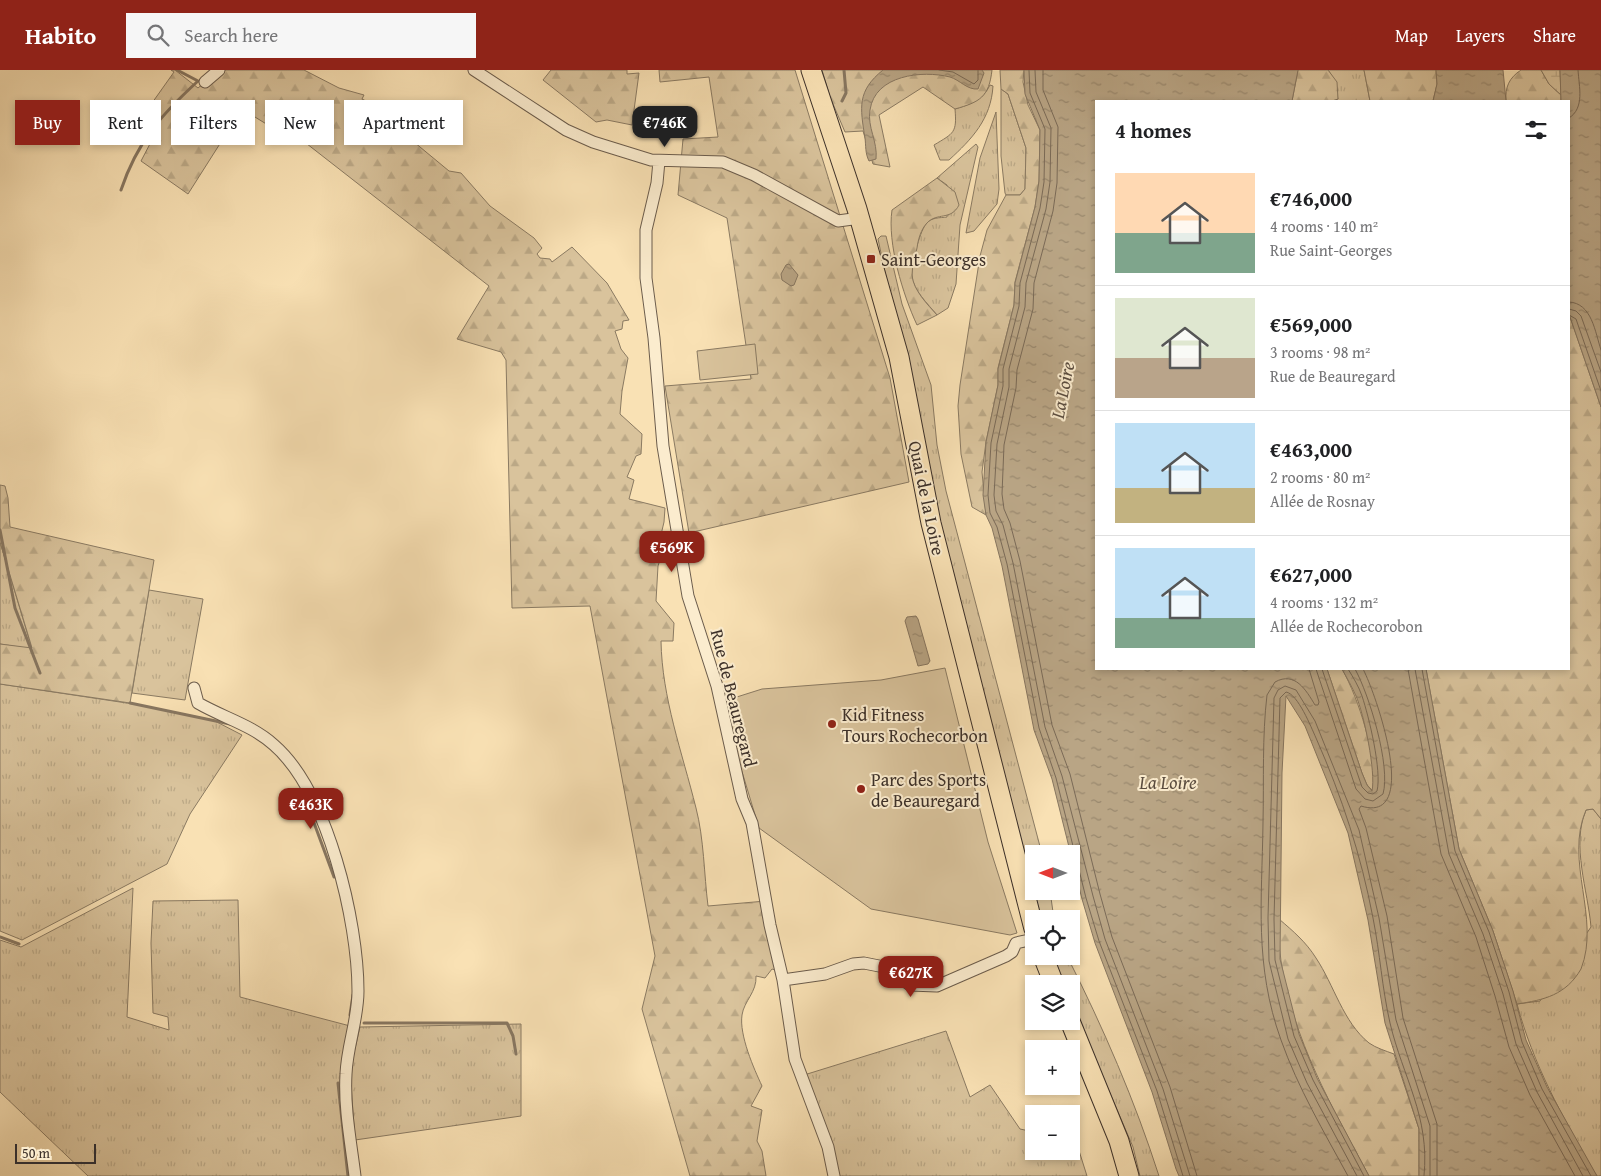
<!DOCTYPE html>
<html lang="en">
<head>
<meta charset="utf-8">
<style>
	:root { --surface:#fff; --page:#f6f6f6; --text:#202124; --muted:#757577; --line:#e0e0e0; --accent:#8f2418 }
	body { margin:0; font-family:"Gentium Book Plus",serif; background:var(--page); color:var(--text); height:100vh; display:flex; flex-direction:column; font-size:19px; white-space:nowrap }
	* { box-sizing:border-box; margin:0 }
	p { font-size:16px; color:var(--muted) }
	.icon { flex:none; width:28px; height:28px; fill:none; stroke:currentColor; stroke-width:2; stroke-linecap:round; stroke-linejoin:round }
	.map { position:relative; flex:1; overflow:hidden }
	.details { position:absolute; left:1095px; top:30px; width:475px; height:570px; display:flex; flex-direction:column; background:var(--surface); border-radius:0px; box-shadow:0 2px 8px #0003 }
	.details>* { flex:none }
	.hud { position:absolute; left:15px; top:30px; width:475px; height:45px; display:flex; gap:10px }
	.needle { width:32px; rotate:270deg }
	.fabs { position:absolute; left:1025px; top:775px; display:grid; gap:10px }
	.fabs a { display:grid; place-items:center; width:55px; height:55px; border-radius:0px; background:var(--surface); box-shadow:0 2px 8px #0003; font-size:25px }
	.scale { position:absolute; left:15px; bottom:12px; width:81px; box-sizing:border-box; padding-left:5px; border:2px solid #3c3029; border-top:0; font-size:14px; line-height:18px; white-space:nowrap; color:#3c3029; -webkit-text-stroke:4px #fbecce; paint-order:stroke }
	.price { position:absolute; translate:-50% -42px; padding:0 11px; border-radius:10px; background:var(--accent); color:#fff; font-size:16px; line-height:32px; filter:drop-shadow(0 1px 2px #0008) }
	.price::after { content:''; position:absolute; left:50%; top:30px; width:15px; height:11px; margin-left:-8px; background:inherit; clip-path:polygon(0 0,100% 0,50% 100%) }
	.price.selected { background:#222; color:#fff }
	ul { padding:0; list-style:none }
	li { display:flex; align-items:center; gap:15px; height:125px; padding:0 20px }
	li+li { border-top:1px solid var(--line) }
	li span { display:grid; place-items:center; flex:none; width:140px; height:100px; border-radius:0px; color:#555 }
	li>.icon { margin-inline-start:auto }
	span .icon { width:60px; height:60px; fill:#fffc; stroke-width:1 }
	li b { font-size:21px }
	h2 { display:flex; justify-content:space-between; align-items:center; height:60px; padding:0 20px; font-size:21px }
	.chip { padding:0 18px; border-radius:0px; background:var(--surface); box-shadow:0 2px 8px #0003; font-size:18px; line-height:45px }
	.chip.selected { background:var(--accent); color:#fff }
	header { display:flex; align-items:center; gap:30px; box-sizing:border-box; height:70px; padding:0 25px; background:var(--accent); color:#fff }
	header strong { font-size:24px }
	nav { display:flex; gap:28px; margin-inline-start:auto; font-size:18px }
	.search { width:350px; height:45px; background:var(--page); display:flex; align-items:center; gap:12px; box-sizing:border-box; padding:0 18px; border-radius:0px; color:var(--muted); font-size:19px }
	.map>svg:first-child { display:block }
</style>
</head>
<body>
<header>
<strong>Habito</strong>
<div class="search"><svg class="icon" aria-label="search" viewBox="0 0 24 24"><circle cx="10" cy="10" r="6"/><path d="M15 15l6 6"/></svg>Search here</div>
<nav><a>Map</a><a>Layers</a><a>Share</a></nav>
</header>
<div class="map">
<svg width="1601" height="1106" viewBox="0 0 1601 1106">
	<defs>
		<pattern id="grass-tufts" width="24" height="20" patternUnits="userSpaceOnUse" patternTransform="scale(1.25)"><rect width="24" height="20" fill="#d9c39c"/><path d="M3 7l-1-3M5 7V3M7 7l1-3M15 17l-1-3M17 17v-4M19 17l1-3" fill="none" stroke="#bba886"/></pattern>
		<pattern id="forest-firs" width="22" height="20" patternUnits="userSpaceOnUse" patternTransform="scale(1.25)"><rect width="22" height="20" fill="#d9c39c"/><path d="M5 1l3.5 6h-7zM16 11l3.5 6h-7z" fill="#bba886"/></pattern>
		<pattern id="wetland-marsh" width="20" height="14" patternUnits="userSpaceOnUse" patternTransform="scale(1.25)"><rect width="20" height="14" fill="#d9c39c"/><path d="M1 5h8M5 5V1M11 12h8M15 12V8" fill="none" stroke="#bba886"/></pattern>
		<pattern id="water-ripples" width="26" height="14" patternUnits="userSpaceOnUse" patternTransform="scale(1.25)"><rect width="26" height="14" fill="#b9a585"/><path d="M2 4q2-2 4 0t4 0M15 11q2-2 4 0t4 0" fill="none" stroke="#98876d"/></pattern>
	</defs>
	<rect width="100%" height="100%" fill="#f9e1b4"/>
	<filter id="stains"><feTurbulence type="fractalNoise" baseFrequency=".004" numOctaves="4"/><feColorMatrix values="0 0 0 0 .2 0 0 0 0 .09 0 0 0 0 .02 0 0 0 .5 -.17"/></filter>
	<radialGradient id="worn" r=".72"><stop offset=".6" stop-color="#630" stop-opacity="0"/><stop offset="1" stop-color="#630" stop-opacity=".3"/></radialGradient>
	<path fill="url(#grass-tufts)" stroke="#8a7a62" d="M1328 0H1364L1370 31H1332L1338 29 1332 6Z
		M990 15 993 16C991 49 972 69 949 90H940L934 75C954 63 957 63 955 39 971 34 983 30 990 15Z
		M1001 19 1008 24 1026 78 1025 119 1020 125H1006L1005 123 1001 86Z
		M996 42 999 119 997 134 974 161 966 163 980 88Z
		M976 74 978 77 960 155 956 214 948 238 937 245C928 234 913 220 912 206 911 195 919 163 926 154 931 147 940 148 947 147V115L937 108Z
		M881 166H886L902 234 931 315 937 375 946 421 1042 784H1034V821H1050L1054 849H1037L930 421 915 342 878 169Z
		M0 472 32 579 0 574Z
		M149 520 203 529 185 630 132 623Z
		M0 614 140 635 213 650 242 665 190 744 167 794 22 870 0 861Z
		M1593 739 1601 749V1106H1597L1593 1100C1562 1046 1533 994 1517 934L1540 931 1591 857C1588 821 1571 775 1586 740Z
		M133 818 127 947 169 960 168 947 153 943 151 873 153 831 238 830 240 927 354 957 343 995 352 1106H88L0 1022V870L21 877Z
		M1053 886H1067C1103 957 1135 1031 1159 1106H1140L1133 1077 1071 932V914H1064Z
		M521 954V1046L355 1070 350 1000 360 957Z
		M946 961 970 1027 990 1015 1020 1059 1034 1062V1081H1071V1068H1075L1087 1106H835L804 1005Z"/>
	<path fill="url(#forest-firs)" stroke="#8a7a62" d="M171 0H175L198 18 219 0H304L339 18 364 25 362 29 418 57 414 72 449 101 461 103 490 136 534 168 542 178 537 184 540 188 550 189 552 192 572 177 607 213 629 250 623 251 622 259 615 261 621 279 628 288 622 321 620 344 642 364 641 384 636 386 627 407 634 410 629 429 665 438 664 452 660 469 663 470 664 477 658 496 656 531 674 553 673 571H661C662 628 682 682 696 738 704 769 704 804 708 836L766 831 782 902 772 899 765 908 756 906C757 922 744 931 742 945 739 965 754 999 762 1016L751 1036 762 1040 757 1071 762 1081 766 1106H690L642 939 655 886 590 536 512 538 506 290 501 282 457 269 489 216 293 63 276 60 242 39 188 124 141 91 152 70 135 57 174 2Z
		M551 0H627V4L639 3 632 55 607 50 596 52 543 10Z
		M659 0H795L890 308 909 412 689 463 665 316 751 309 727 148 678 125 683 69 718 67 709 7 660 12Z
		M822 0H992C989 27 980 32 955 39L923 17 879 45 890 97 873 94 863 61 845 62 830 27Z
		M1000 0H1024L1023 12 1028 35 1040 60 1039 111 1035 137 1015 212 1014 235 998 298V315L986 372 982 402 986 445 972 437 961 384 958 336 960 315 980 186 987 160 1006 125H1020L1025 119 1026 78 1008 24 1001 19Z
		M1298 0H1328L1337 12 1338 29 1332 31H1292Z
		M1364 0H1436L1437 14 1433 31H1370Z
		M1521 0H1541L1549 14 1561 25V31H1506C1505 17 1509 8 1521 0Z
		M937 108 955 122 959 135C951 151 937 142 927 153 921 159 918 170 917 178 915 187 912 197 912 205 913 220 928 235 937 245L917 255C903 225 887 173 892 140Z
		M1569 244 1601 337V749L1593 739 1586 740C1564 791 1601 848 1581 899 1566 925 1544 930 1517 934L1493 861 1459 779 1426 599H1569Z
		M0 415 5 416 8 428 10 457 154 490 130 633 0 614V574L32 578 0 472Z
		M1327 599H1342C1359 629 1377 686 1373 721L1367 715 1362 703Z
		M1279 849C1293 861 1306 872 1316 888 1334 915 1343 952 1369 973 1376 978 1386 981 1394 984L1419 1059V1106H1369C1332 1037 1293 970 1281 891 1279 877 1279 863 1279 849Z"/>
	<path fill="url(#wetland-marsh)" stroke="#8a7a62" d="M1541 0H1560L1561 25 1549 14Z"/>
	<path fill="#d9c39c" stroke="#8a7a62" d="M755 274 758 304 700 310 697 281Z
		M945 598 988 772 1017 863 1010 865 871 839 759 758 721 632 762 619 881 610Z"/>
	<path fill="url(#water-ripples)" stroke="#877660" d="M883 0H982L984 3 978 19C967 20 960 10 950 7 922 0 875 5 870 40 867 57 878 72 876 89L869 91C865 83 866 76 865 68 860 37 857 21 883 0Z
		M1024 0H1298L1292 31H1096V599H1327L1362 703 1367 715 1372 721C1376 702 1364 644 1356 626 1352 617 1347 608 1342 599H1426L1459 779 1493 861 1513 921 1526 970 1547 1017 1597 1106H1419V1059L1385 953 1368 850 1348 763 1305 656 1286 626 1282 703 1280 889 1299 964 1317 1008 1369 1106H1179L1176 1099 1152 1022 1095 873 1082 829 1052 709 1034 660 1002 496 992 458 986 445 983 425 986 372 998 315V299L1014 235 1015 213 1035 137 1039 111 1040 60 1025 24Z
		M1436 0H1503L1506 31H1433L1437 14Z
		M1560 0H1601V337L1569 244V31H1561Z
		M789 194 798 205 794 215 791 216 782 210 781 204 786 195Z
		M916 546 918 549 930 591 928 594 918 596 905 551 907 547Z"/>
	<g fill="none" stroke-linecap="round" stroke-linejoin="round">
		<path stroke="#7a6a57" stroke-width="1" d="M939 0 953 2 974 14 978 10V0
			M1029 0 1030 23 1045 59 1044 112 1040 138 1020 213 1019 236 1003 299V316L991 373 988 425 990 443 997 457 1007 494 1039 658 1056 708 1086 828 1099 871 1157 1021 1183 1106
			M1035 0 1036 22 1051 58 1050 112 1046 139 1026 213 1025 237 1009 299V317L997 374 994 425 996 441 1003 455 1013 493 1045 657 1062 706 1093 826 1105 869 1163 1019 1190 1106
			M1043 0V20L1058 57 1057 113 1053 141 1034 213 1033 239 1017 300 1016 318 1004 375 1002 424 1004 439 1010 453 1020 491 1052 655 1070 704 1100 824 1112 867 1170 1017 1197 1106
			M1569 48C1585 38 1579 17 1578 0
			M1569 232C1592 233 1595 262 1601 280
			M1569 239 1576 241 1581 246 1601 302
			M1569 245 1576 249 1601 321
			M1309 599 1319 632 1318 635H1315C1306 620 1295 601 1275 612L1267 625C1262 667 1264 710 1263 753 1262 831 1254 895 1281 970 1298 1018 1324 1062 1348 1106
			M1316 599 1356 719 1365 729 1373 731 1383 724C1391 696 1369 624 1355 599
			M1322 599 1362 717 1368 723 1373 724 1377 721C1382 701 1369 647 1362 626 1359 617 1353 607 1348 599
			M1363 599C1375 621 1422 755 1361 736L1359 739 1366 758 1387 846 1403 948 1437 1054V1106
			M1408 599 1441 784 1476 867 1495 926 1509 977 1530 1025 1575 1106
			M1415 599 1449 784 1483 864 1503 924 1516 974 1537 1022 1583 1106
			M1422 599 1455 781 1489 862 1509 922 1522 972 1542 1019 1591 1106
			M1357 1106 1307 1013 1288 969 1269 891 1268 848 1274 628 1278 620 1285 616 1296 620 1315 651 1359 760 1379 848 1396 950 1430 1056V1106
			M1364 1106 1313 1010 1294 966 1275 890 1274 849 1280 628 1286 622C1298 624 1311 657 1316 668 1342 727 1361 785 1373 848 1380 883 1382 918 1390 953 1403 1008 1430 1046 1424 1106"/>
		<path stroke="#877660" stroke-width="3" d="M177 0 198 11
			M842 31 846 23 844 0
			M121 120C137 72 161 45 198 11
			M0 460 15 538 40 603
			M130 633 230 654
			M310 742 334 807
			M0 867 19 874
			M350 945 353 925
			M364 953H507L513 966 516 984
			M338 1013 348 1106"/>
		<g stroke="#6b5c4c" stroke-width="13">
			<path id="minor" d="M474 0 566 60 593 72 651 90 723 92 754 105 838 151 860 148
				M205 12 219 0
				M659 91 657 113 646 160V208L654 268 663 376 688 526 717 616 742 729 752 753 770 855 783 910 795 989 828 1077 834 1106
				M194 618 198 633C224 648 252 655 274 675 328 722 358 852 358 921 358 950 347 976 346 1004 344 1038 351 1073 355 1106
				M783 910 825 904 853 894 864 893 884 897 910 915 937 916 1006 886 1012 882 1016 873 1034 869"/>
		</g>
		<g stroke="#3c3029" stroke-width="21">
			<path id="primary" d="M811 0 857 139 899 287 931 453 1034 859
				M1043 886 1054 914
				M1070 951 1119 1071 1129 1106"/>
		</g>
		<use href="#minor" stroke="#fbecce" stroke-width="11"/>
		<use href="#primary" stroke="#f9e1b4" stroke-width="19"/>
	</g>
	<g fill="#8f2418" stroke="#fbecce" stroke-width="2">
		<rect x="866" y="184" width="10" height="10" rx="2.5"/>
		<circle cx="832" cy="654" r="5"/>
		<circle cx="861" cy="719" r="5"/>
	</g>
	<g text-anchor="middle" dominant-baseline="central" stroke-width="4" stroke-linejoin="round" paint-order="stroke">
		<g font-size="18" fill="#3c3029" stroke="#fbecce" text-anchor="start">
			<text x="881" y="189">Saint-Georges</text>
			<text x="842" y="644">Kid Fitness<tspan x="842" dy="21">Tours Rochecorbon</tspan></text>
			<text x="871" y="709">Parc des Sports<tspan x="871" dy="21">de Beauregard</tspan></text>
		</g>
		<g font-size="18" fill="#3c3029" stroke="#fbecce">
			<text transform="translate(927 428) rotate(78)">Quai de la Loire</text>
			<text transform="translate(734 628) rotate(76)">Rue de Beauregard</text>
		</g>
		<g font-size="19" font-style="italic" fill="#5b4d40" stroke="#fbecce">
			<text transform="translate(1062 320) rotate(-79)">La Loire</text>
			<text x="1168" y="712">La Loire</text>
		</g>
	</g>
	<rect width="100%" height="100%" filter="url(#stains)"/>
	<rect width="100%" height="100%" fill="url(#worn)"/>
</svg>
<div class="fabs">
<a><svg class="needle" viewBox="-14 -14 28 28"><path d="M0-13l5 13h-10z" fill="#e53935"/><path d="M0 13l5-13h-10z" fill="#757577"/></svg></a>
<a><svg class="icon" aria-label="locate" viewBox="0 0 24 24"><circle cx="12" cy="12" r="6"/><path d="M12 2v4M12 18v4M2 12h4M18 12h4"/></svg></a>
<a><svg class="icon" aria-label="layers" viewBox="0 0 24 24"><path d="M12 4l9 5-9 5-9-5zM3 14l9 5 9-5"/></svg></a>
<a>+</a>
<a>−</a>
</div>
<div class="scale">50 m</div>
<b class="price selected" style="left:665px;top:78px">€746K</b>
<b class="price" style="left:672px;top:503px">€569K</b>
<b class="price" style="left:311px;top:760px">€463K</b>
<b class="price" style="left:911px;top:928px">€627K</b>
<div class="hud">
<a class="chip selected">Buy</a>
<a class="chip">Rent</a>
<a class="chip">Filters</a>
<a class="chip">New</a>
<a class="chip">Apartment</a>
</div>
<section class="details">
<h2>4 homes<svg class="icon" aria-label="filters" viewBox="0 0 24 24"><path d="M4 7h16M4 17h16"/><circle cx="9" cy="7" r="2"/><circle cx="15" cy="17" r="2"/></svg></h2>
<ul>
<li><span style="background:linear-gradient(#ffd9b3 60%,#7fa58c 0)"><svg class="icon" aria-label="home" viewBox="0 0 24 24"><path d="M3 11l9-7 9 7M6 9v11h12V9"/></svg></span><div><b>€746,000</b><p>4 rooms · 140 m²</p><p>Rue Saint-Georges</p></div></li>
<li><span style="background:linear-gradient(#dfe7d0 60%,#b9a48a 0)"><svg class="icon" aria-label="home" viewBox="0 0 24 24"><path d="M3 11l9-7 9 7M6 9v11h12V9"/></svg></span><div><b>€569,000</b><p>3 rooms · 98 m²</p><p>Rue de Beauregard</p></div></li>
<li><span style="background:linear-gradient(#bfe0f5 65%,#c2b280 0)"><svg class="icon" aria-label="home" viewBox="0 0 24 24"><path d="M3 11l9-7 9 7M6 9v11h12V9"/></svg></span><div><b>€463,000</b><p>2 rooms · 80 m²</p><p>Allée de Rosnay</p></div></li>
<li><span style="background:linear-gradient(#bfe0f5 70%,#7fa58c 0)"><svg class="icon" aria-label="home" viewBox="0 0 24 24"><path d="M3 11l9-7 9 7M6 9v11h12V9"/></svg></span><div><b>€627,000</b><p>4 rooms · 132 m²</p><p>Allée de Rochecorobon</p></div></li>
</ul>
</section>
</div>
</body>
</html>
